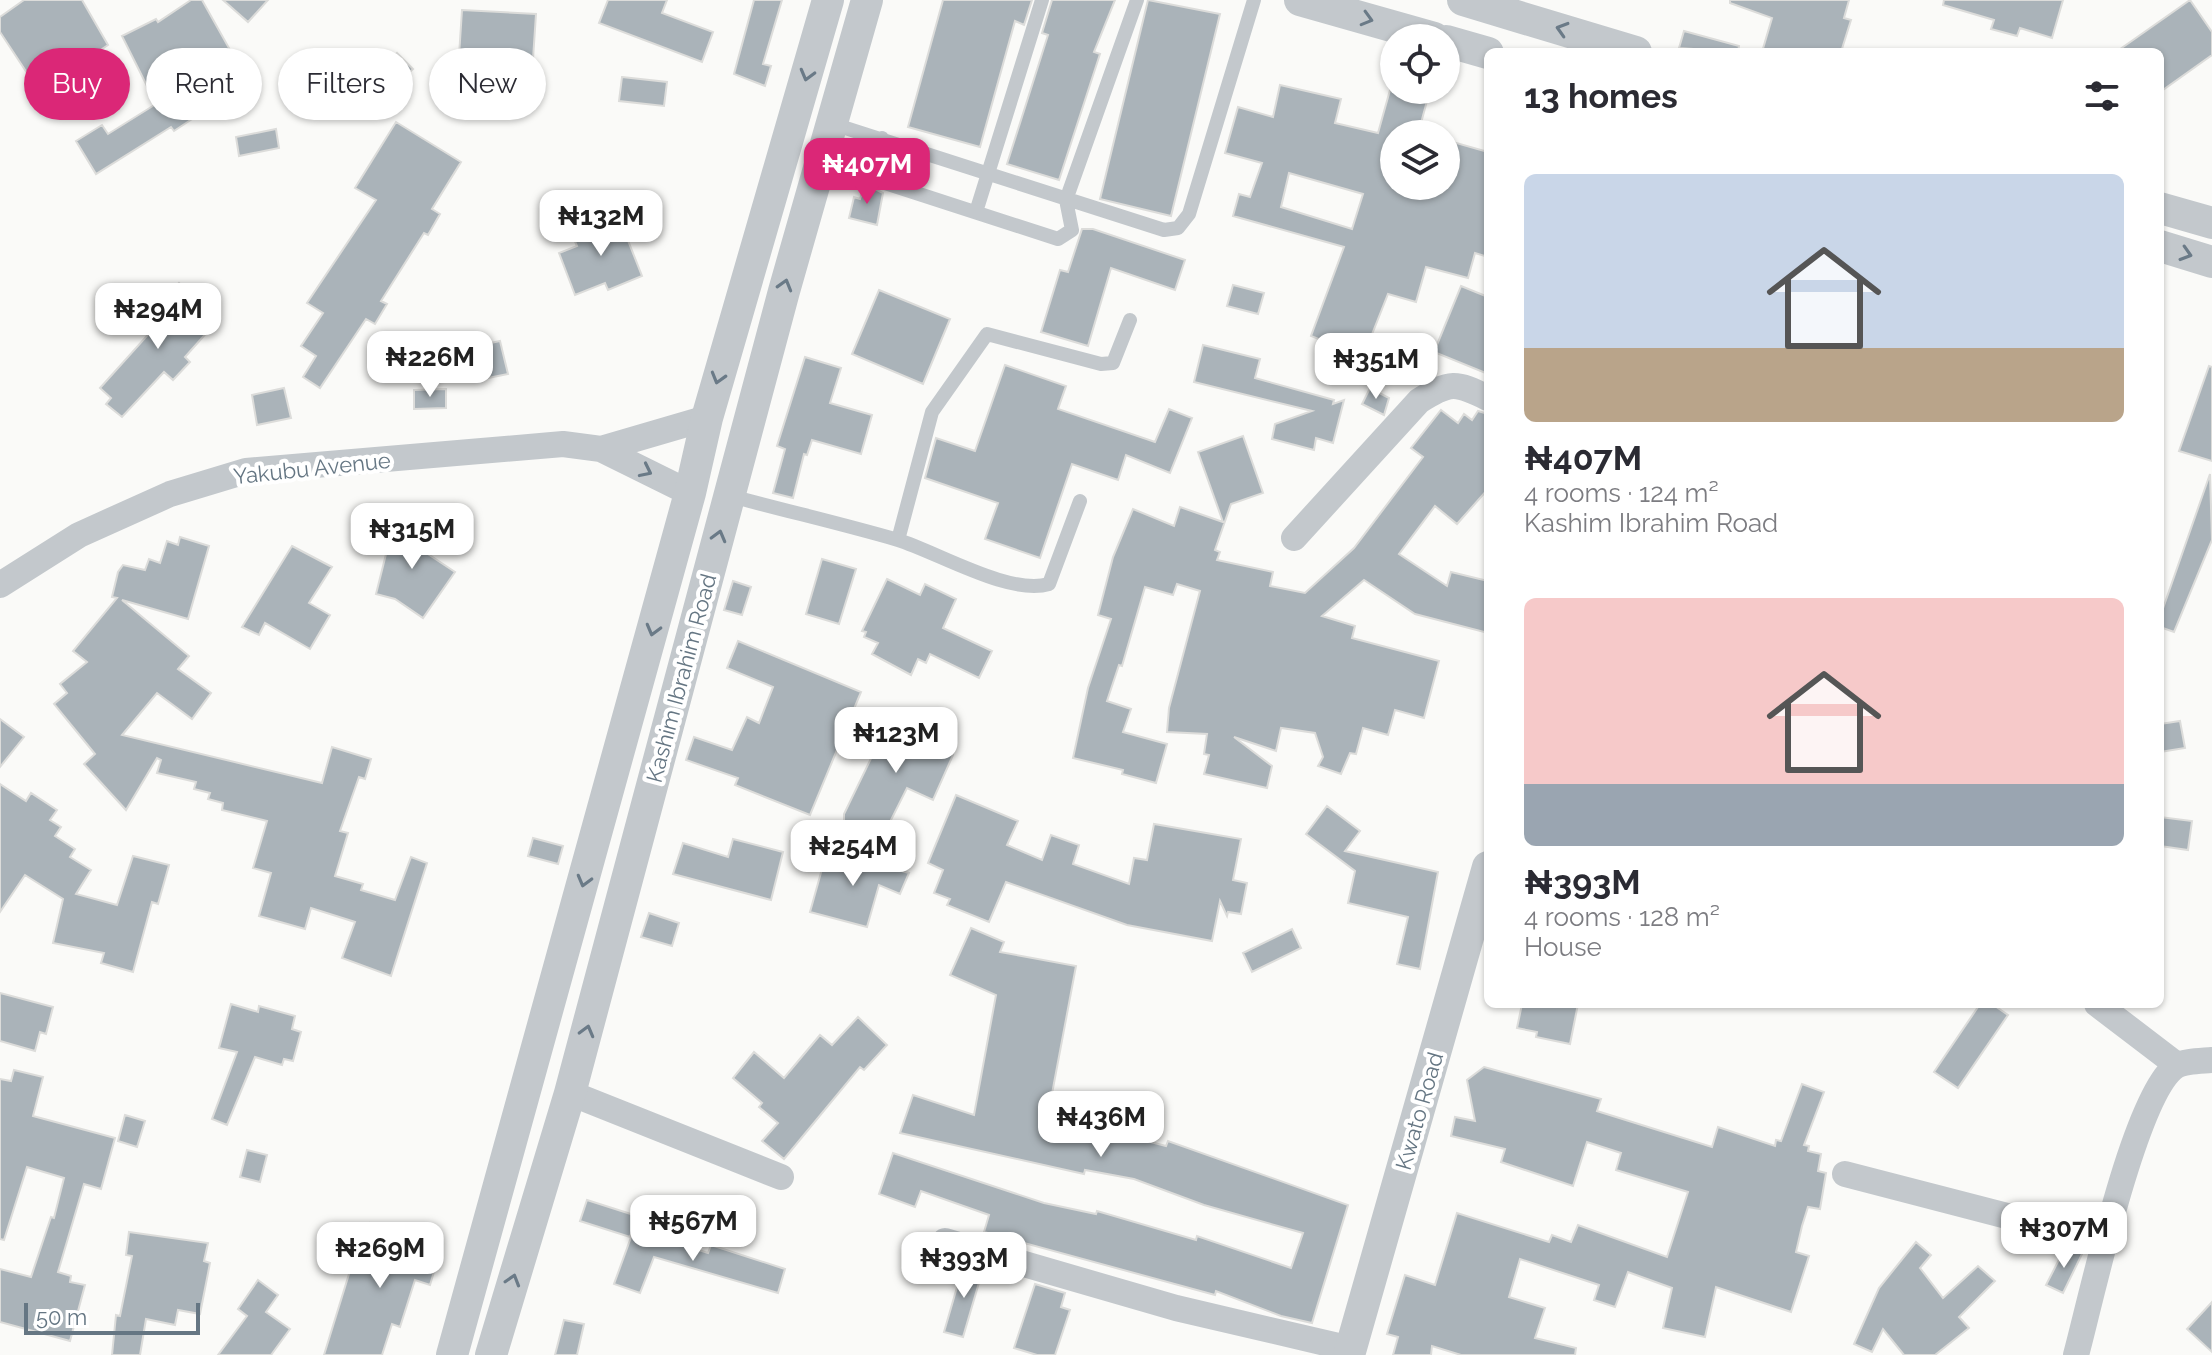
<!DOCTYPE html>
<html lang="en">
<head>
<meta charset="utf-8">
<style>
	:root { --surface:#fff; --page:#f7f7f7; --text:#2b2b33; --muted:#7c7c81; --accent:#db2777 }
	body { margin:0; font-family:Raleway,sans-serif; background:var(--page); color:var(--text); height:100vh; display:flex; flex-direction:column; font-size:30px; white-space:nowrap }
	* { box-sizing:border-box; margin:0 }
	p { font-size:26px; color:var(--muted) }
	.icon { flex:none; width:44px; height:44px; fill:none; stroke:currentColor; stroke-width:2; stroke-linecap:round; stroke-linejoin:round }
	.map { position:relative; flex:1; overflow:hidden }
	.sheet { position:absolute; left:1484px; top:48px; width:680px; height:960px; display:flex; flex-direction:column; background:var(--surface); border-radius:12px; box-shadow:0 2px 6px #0004 }
	.sheet>* { flex:none }
	.top-card { position:absolute; left:24px; top:48px; width:760px; height:72px; display:flex; gap:16px }
	.tools { position:absolute; left:1380px; top:24px; display:grid; gap:16px }
	.tools a { display:grid; place-items:center; width:80px; height:80px; border-radius:50%; background:var(--surface); box-shadow:0 2px 6px #0004; font-size:40px }
	.scale { position:absolute; left:24px; bottom:20px; width:176px; box-sizing:border-box; padding-left:8px; border:4px solid #657683; border-top:0; font-size:22px; line-height:28px; white-space:nowrap; color:#657683; -webkit-text-stroke:6px #fff; paint-order:stroke }
	.price { position:absolute; translate:-50% -68px; padding:0 18px; border-radius:16px; background:#fff; color:#222; font-size:26px; line-height:52px; filter:drop-shadow(0 2px 4px #0008) }
	.price::after { content:''; position:absolute; left:50%; top:48px; width:24px; height:18px; margin-left:-12px; background:inherit; clip-path:polygon(0 0,100% 0,50% 100%) }
	.price.on { background:var(--accent); color:#fff }
	ul { padding:0; list-style:none }
	li { display:grid; align-content:center; gap:16px; height:424px; padding:0 40px }
	li span { display:grid; place-items:center; height:248px; border-radius:12px; color:#555 }
	li>.icon { margin-inline-start:auto }
	span .icon { width:144px; height:144px; fill:#fffc; stroke-width:1 }
	li b { font-size:34px }
	h2 { display:flex; justify-content:space-between; align-items:center; height:96px; padding:0 40px; font-size:34px }
	.chip { padding:0 28px; border-radius:36px; background:var(--surface); box-shadow:0 2px 6px #0004; font-size:28px; line-height:72px }
	.chip.on { background:var(--accent); color:#fff }
	.map>svg:first-child { display:block }
</style>
</head>
<body>
<div class="map">
<svg width="2212" height="1355" viewBox="0 0 2212 1355">
	<rect width="100%" height="100%" fill="#fafaf8"/>
	<path fill="#aab3b9" stroke="#dcdcda" stroke-width="2" fill-rule="evenodd" d="M24 0H82L108 45 39 91 0 32V17Z
		M191 0H202L252 89 217 108 215 104 174 131 171 127 96 174 76 141 102 125 108 134 156 104 122 36 156 19 158 22Z
		M223 0H268L248 22Z
		M608 0H667L662 13 713 32 702 62 599 23Z
		M754 0H782L763 64 771 66 765 86 734 74Z
		M943 0H1032L1024 25 1015 21 980 147 908 127Z
		M1052 0H1115L1094 52 1100 54 1059 180 1007 164 1048 35 1042 33Z
		M1148 0 1220 14 1171 216 1100 199Z
		M1730 0H1849L1844 18 1851 20 1841 52H1762L1772 18 1730 3Z
		M1944 0H2063L2052 38 2020 28 2017 36 1991 29 1994 20 1943 5Z
		M2190 0 2212 32V55L2160 92V52H2116Z
		M462 10 536 14 533 59H527L521 77 518 110 468 106 474 56H459Z
		M1684 31 1739 46 1738 52 1679 48Z
		M397 53 413 69 395 86 379 71Z
		M622 77 667 82 664 106 619 101Z
		M1280 85 1341 99 1335 123 1378 133 1390 90H1430L1418 134H1394V186H1446V140L1488 152V257L1475 253 1468 278 1426 267 1416 302 1388 294 1363 357 1311 336 1344 247 1233 216 1239 194 1250 197 1262 163 1225 153 1238 107 1273 117ZM1289 173 1363 194 1352 229 1281 207Z
		M396 122 461 162 432 209 440 214 428 235 424 233 381 301 387 304 375 324 366 319 320 388 303 377 316 356 301 346 323 313 307 303 376 200 355 188Z
		M276 129 279 148 239 156 236 137Z
		M865 184 883 193 877 225 849 218 854 197 860 199Z
		M618 215 642 276 608 290 605 283 575 295 559 253 577 246 573 237 585 233 583 229Z
		M1082 229H1093L1185 260 1175 290 1111 268 1088 346 1041 332 1060 270 1068 272Z
		M179 283 199 301 190 311 210 329 185 357 190 362 173 380 164 372 122 417 106 404 111 398 100 388 155 327 146 320Z
		M1233 285 1264 293 1258 314 1227 306Z
		M1461 286 1488 297V374L1434 352Z
		M879 290 950 319 923 384 852 354Z
		M500 341 508 374 488 378 481 345Z
		M1203 345 1260 359 1255 378 1334 400 1333 404 1344 400 1333 443 1316 438 1314 450 1272 439 1275 424 1312 411 1194 382Z
		M805 357 841 368 830 403 872 415 861 454 812 440 807 455 804 454 793 498 773 493 785 449 777 446Z
		M1005 365 1066 386 1058 409 1155 442 1169 409 1192 418 1170 473 1126 455 1118 480 1072 464 1040 558 985 539 998 503 925 478 936 438 975 451Z
		M2209 366 2212 367V461L2179 451Z
		M284 388 291 418 257 425 252 395Z
		M1370 388 1389 398 1384 415 1362 404Z
		M446 389V408L414 409V390Z
		M1441 410 1458 423 1464 414 1472 420 1478 411 1488 414V489L1457 524 1435 506 1399 554 1447 586 1451 572 1488 581V633L1415 614 1364 580 1322 616 1355 626 1352 638 1439 661 1424 718 1395 710 1388 735 1363 728 1356 754 1350 753 1341 774 1318 766 1323 757 1315 733 1281 728 1276 751 1234 737 1272 766 1267 788 1204 774 1209 755 1204 754 1207 734 1167 732 1169 708 1200 591 1177 584 1173 595 1145 587 1122 666 1119 665 1107 701 1131 709 1123 732 1167 744 1156 783 1122 774 1123 770 1073 758 1088 688 1111 619 1098 615 1113 557 1133 509 1174 526 1180 507 1223 522 1198 452 1243 436 1263 493 1231 504 1215 550 1220 552 1217 560 1273 572 1270 586 1305 593 1354 548 1423 457 1411 448Z
		M2210 474 2212 540 2174 632 2160 627V617Z
		M395 518 422 525 416 546 455 572 423 618 395 599 376 594Z
		M180 537 209 546 188 619 122 600 189 656 178 669 211 693 192 719 157 693 122 735 322 783 332 747 371 759 365 779 359 777 340 831 348 833 335 876 363 884 361 890 395 900 411 857 427 863 391 976 342 958 355 922 311 908 305 929 259 916 271 873 253 868 267 821 222 810 223 803 208 799 210 793 194 789 196 782 157 773 161 760 157 758 126 810 84 764 95 754 54 704 67 693 60 684 87 662 73 651 117 598 112 597 118 572 123 565 145 570 149 559 160 563 167 541 178 545Z
		M292 546 332 567 309 603 330 615 310 649 265 623 259 635 242 627Z
		M822 559 856 569 839 624 806 614Z
		M887 579 920 595 925 584 956 599 943 628 992 651 979 678 930 654 926 663 918 659 911 675 872 654 878 643 864 637 866 632 862 631Z
		M733 581 751 587 742 615 724 610Z
		M738 641 861 692 810 815 735 785 738 778 686 760 694 737 732 750 747 717 759 723 773 687 727 668Z
		M901 709 933 729 925 742 953 755 933 800 907 788 881 840 844 822V814L878 744Z
		M0 719 24 737 0 767Z
		M2180 721 2185 748 2160 752V724Z
		M0 784 26 801 31 793 57 810 50 820 61 827 55 836 75 849 70 857 91 870 76 894 117 905 133 856 169 865 158 904 152 902 133 972 101 963 104 953 53 943 63 899 25 875 0 912Z
		M956 795 1018 821 1007 845 1042 860 1051 835 1079 845 1073 864 1129 884 1134 858 1147 860 1154 824 1241 839 1233 880 1247 883 1241 914 1228 912 1227 916 1220 901 1212 941 1127 925 1006 882 989 922 947 905 950 899 934 893 943 870 928 863Z
		M1327 806 1360 831 1345 851 1438 872 1420 969 1397 964 1408 917 1348 903 1355 871 1306 834Z
		M2160 817 2192 821 2188 850 2160 846Z
		M533 838 563 846 558 864 528 856Z
		M733 839 783 852 771 900 673 874 683 843 728 857Z
		M827 851 909 873 900 894 879 885 867 927 810 912Z
		M649 913 679 923 672 946 641 937Z
		M971 928 1004 942 1000 952 1076 966 1048 1115 1166 1146 1168 1141 1348 1205 1312 1323 1281 1316 1216 1291 1215 1295 984 1232 989 1215 921 1191 915 1207 879 1194 893 1153 1044 1203 1096 1214 1097 1211 1196 1240 1197 1236 1291 1268 1303 1233 1204 1205 1134 1179 1085 1170 1084 1174 900 1133 913 1095 974 1115 996 995 950 975Z
		M1292 929 1301 948 1252 972 1243 953Z
		M0 993 53 1007 46 1034 40 1032 35 1051 0 1041Z
		M231 1004 258 1012 259 1006 295 1016 292 1029 301 1032 293 1061 284 1059 282 1065 255 1057 227 1125 212 1119 237 1052 219 1048Z
		M1522 1004H1578L1570 1044 1536 1037 1537 1032 1517 1028Z
		M1980 1004H1992L2008 1015 1958 1088 1934 1072Z
		M858 1017 887 1045 864 1070 860 1067 784 1159 762 1141 778 1123 759 1107 762 1103 733 1078 754 1052 784 1078 820 1035 832 1045Z
		M1484 1067 1601 1099 1597 1111 1712 1147 1718 1127 1775 1146 1776 1140 1781 1141 1802 1084 1824 1092 1804 1145 1809 1146 1808 1151 1821 1154 1818 1171 1826 1173 1820 1209 1808 1207 1802 1226 1796 1252 1809 1256 1791 1312 1716 1287 1705 1337 1663 1328 1672 1288 1628 1272 1615 1307 1594 1300 1599 1285 1520 1259 1509 1297 1545 1308 1535 1338 1576 1348 1575 1355H1461L1432 1346 1431 1355H1393L1398 1337 1387 1334 1405 1275 1435 1285 1457 1213 1549 1242 1552 1235 1571 1242 1578 1225 1667 1257 1688 1192 1616 1170 1621 1153 1587 1142 1573 1186 1501 1162 1505 1149 1451 1136 1455 1117 1475 1121 1467 1080Z
		M14 1070 43 1077 33 1116 115 1138 101 1189 84 1184 58 1272 71 1276 70 1282 85 1285 70 1341 0 1322V1269L31 1277 51 1217 54 1218 64 1178 27 1167 4 1240 0 1239V1079L11 1081Z
		M125 1115 145 1121 137 1147 118 1141Z
		M247 1150 267 1155 260 1182 240 1177Z
		M587 1200 637 1216 630 1237 580 1221Z
		M370 1223 442 1245 430 1285 415 1280 400 1327 392 1324 382 1355H324L357 1248 362 1250Z
		M634 1229 708 1253 711 1245 785 1269 778 1293 654 1257 640 1293 614 1284Z
		M129 1232 208 1243 204 1261 210 1263 200 1314 178 1310 175 1325 146 1319 140 1355H112L116 1315 120 1316 132 1256 126 1255Z
		M1916 1242 1931 1255 1920 1268 1943 1298 1978 1266 1995 1281 1959 1317 1969 1328 1935 1355H1904L1883 1329 1872 1352 1854 1344 1879 1288Z
		M2065 1248 2083 1252 2063 1293 2046 1285Z
		M964 1263 983 1269 963 1337 944 1332Z
		M258 1280 278 1295 266 1312 290 1329 271 1355H218L247 1316 238 1309Z
		M1035 1284 1065 1293 1061 1307 1070 1310 1055 1355H1037L1014 1348Z
		M2212 1302V1352L2187 1329Z
		M564 1320 584 1324 577 1355H555Z"/>
	<g fill="none" stroke-linecap="round" stroke-linejoin="round">
		<path stroke="#c3c8cc" stroke-width="14" d="M833 124 1164 230 1178 228 1189 214 1254 0
			M882 138 871 176 879 181 1058 239 1072 230 1066 200 1137 0
			M976 212 1042 0
			M731 496C786 511 843 524 898 540 937 552 1010 596 1049 584L1080 501
			M898 540 932 412 987 334 1101 364 1113 363 1130 320"/>
		<path stroke="#c3c8cc" stroke-width="26" d="M601 449 707 418
			M1294 538 1419 401C1450 381 1456 382 1488 398
			M0 585 79 535 170 494 246 471 563 444 601 449 690 493
			M2097 1004 2177 1065
			M570 1093 781 1177
			M1845 1174 2107 1242
			M945 1241 1176 1308 1351 1349
			M2076 1355C2091 1300 2135 1093 2176 1066 2184 1061 2202 1061 2212 1060"/>
		<path stroke="#c3c8cc" stroke-width="32" d="M1300 0 1434 38
			M1463 0 1636 52
			M1446 41 1488 53
			M2160 208 2212 223
			M2160 246 2212 262
			M452 1355 690 493 707 418 828 0
			M491 1355 570 1093 784 291 867 0
			M1349 1355 1488 867"/>
	</g>
	<defs><path id="oneway-chevron" d="M-2-3.5L2.5 0L-2 3.5" fill="none" stroke-width="1.6" stroke-linecap="round" stroke-linejoin="round" transform="scale(2)"/></defs>
	<g stroke="#6a7a87">
		<use href="#oneway-chevron" transform="translate(1367 19) rotate(16)"/>
		<use href="#oneway-chevron" transform="translate(1562 29) rotate(-163)"/>
		<use href="#oneway-chevron" transform="translate(807 75) rotate(105)"/>
		<use href="#oneway-chevron" transform="translate(2186 254) rotate(17)"/>
		<use href="#oneway-chevron" transform="translate(785 285) rotate(-74)"/>
		<use href="#oneway-chevron" transform="translate(718 378) rotate(106)"/>
		<use href="#oneway-chevron" transform="translate(646 471) rotate(26)"/>
		<use href="#oneway-chevron" transform="translate(719 536) rotate(-75)"/>
		<use href="#oneway-chevron" transform="translate(653 630) rotate(105)"/>
		<use href="#oneway-chevron" transform="translate(584 881) rotate(105)"/>
		<use href="#oneway-chevron" transform="translate(587 1031) rotate(-75)"/>
		<use href="#oneway-chevron" transform="translate(513 1280) rotate(-73)"/>
	</g>
	<g text-anchor="middle" dominant-baseline="central" stroke-width="8" stroke-linejoin="round" paint-order="stroke">
		<g font-size="22" fill="#657683" stroke="#fff">
			<text transform="translate(312 468) rotate(-6)">Yakubu Avenue</text>
			<text transform="translate(681 678) rotate(-75)">Kashim Ibrahim Road</text>
			<text transform="translate(1419 1111) rotate(-74)">Kwato Road</text>
		</g>
	</g>
</svg>
<div class="tools">
<a><svg class="icon" aria-label="locate" viewBox="0 0 24 24"><circle cx="12" cy="12" r="6"/><path d="M12 2v4M12 18v4M2 12h4M18 12h4"/></svg></a>
<a><svg class="icon" aria-label="layers" viewBox="0 0 24 24"><path d="M12 4l9 5-9 5-9-5zM3 14l9 5 9-5"/></svg></a>
</div>
<div class="scale">50 m</div>
<b class="price on" style="left:867px;top:206px">₦407M</b>
<b class="price" style="left:601px;top:258px">₦132M</b>
<b class="price" style="left:158px;top:351px">₦294M</b>
<b class="price" style="left:430px;top:399px">₦226M</b>
<b class="price" style="left:1376px;top:401px">₦351M</b>
<b class="price" style="left:412px;top:571px">₦315M</b>
<b class="price" style="left:896px;top:775px">₦123M</b>
<b class="price" style="left:853px;top:888px">₦254M</b>
<b class="price" style="left:1101px;top:1159px">₦436M</b>
<b class="price" style="left:693px;top:1263px">₦567M</b>
<b class="price" style="left:2064px;top:1270px">₦307M</b>
<b class="price" style="left:380px;top:1290px">₦269M</b>
<b class="price" style="left:964px;top:1300px">₦393M</b>
<div class="top-card">
<a class="chip on">Buy</a>
<a class="chip">Rent</a>
<a class="chip">Filters</a>
<a class="chip">New</a>
</div>
<section class="sheet">
<h2>13 homes<svg class="icon" aria-label="filters" viewBox="0 0 24 24"><path d="M4 7h16M4 17h16"/><circle cx="9" cy="7" r="2"/><circle cx="15" cy="17" r="2"/></svg></h2>
<ul>
<li><span style="background:linear-gradient(#c9d6e8 70%,#b9a48a 0)"><svg class="icon" aria-label="home" viewBox="0 0 24 24"><path d="M3 11l9-7 9 7M6 9v11h12V9"/></svg></span><div><b>₦407M</b><p>4 rooms · 124 m²</p><p>Kashim Ibrahim Road</p></div></li>
<li><span style="background:linear-gradient(#f6c9c9 75%,#9aa5b1 0)"><svg class="icon" aria-label="home" viewBox="0 0 24 24"><path d="M3 11l9-7 9 7M6 9v11h12V9"/></svg></span><div><b>₦393M</b><p>4 rooms · 128 m²</p><p>House</p></div></li>
</ul>
</section>
</div>
</body>
</html>
